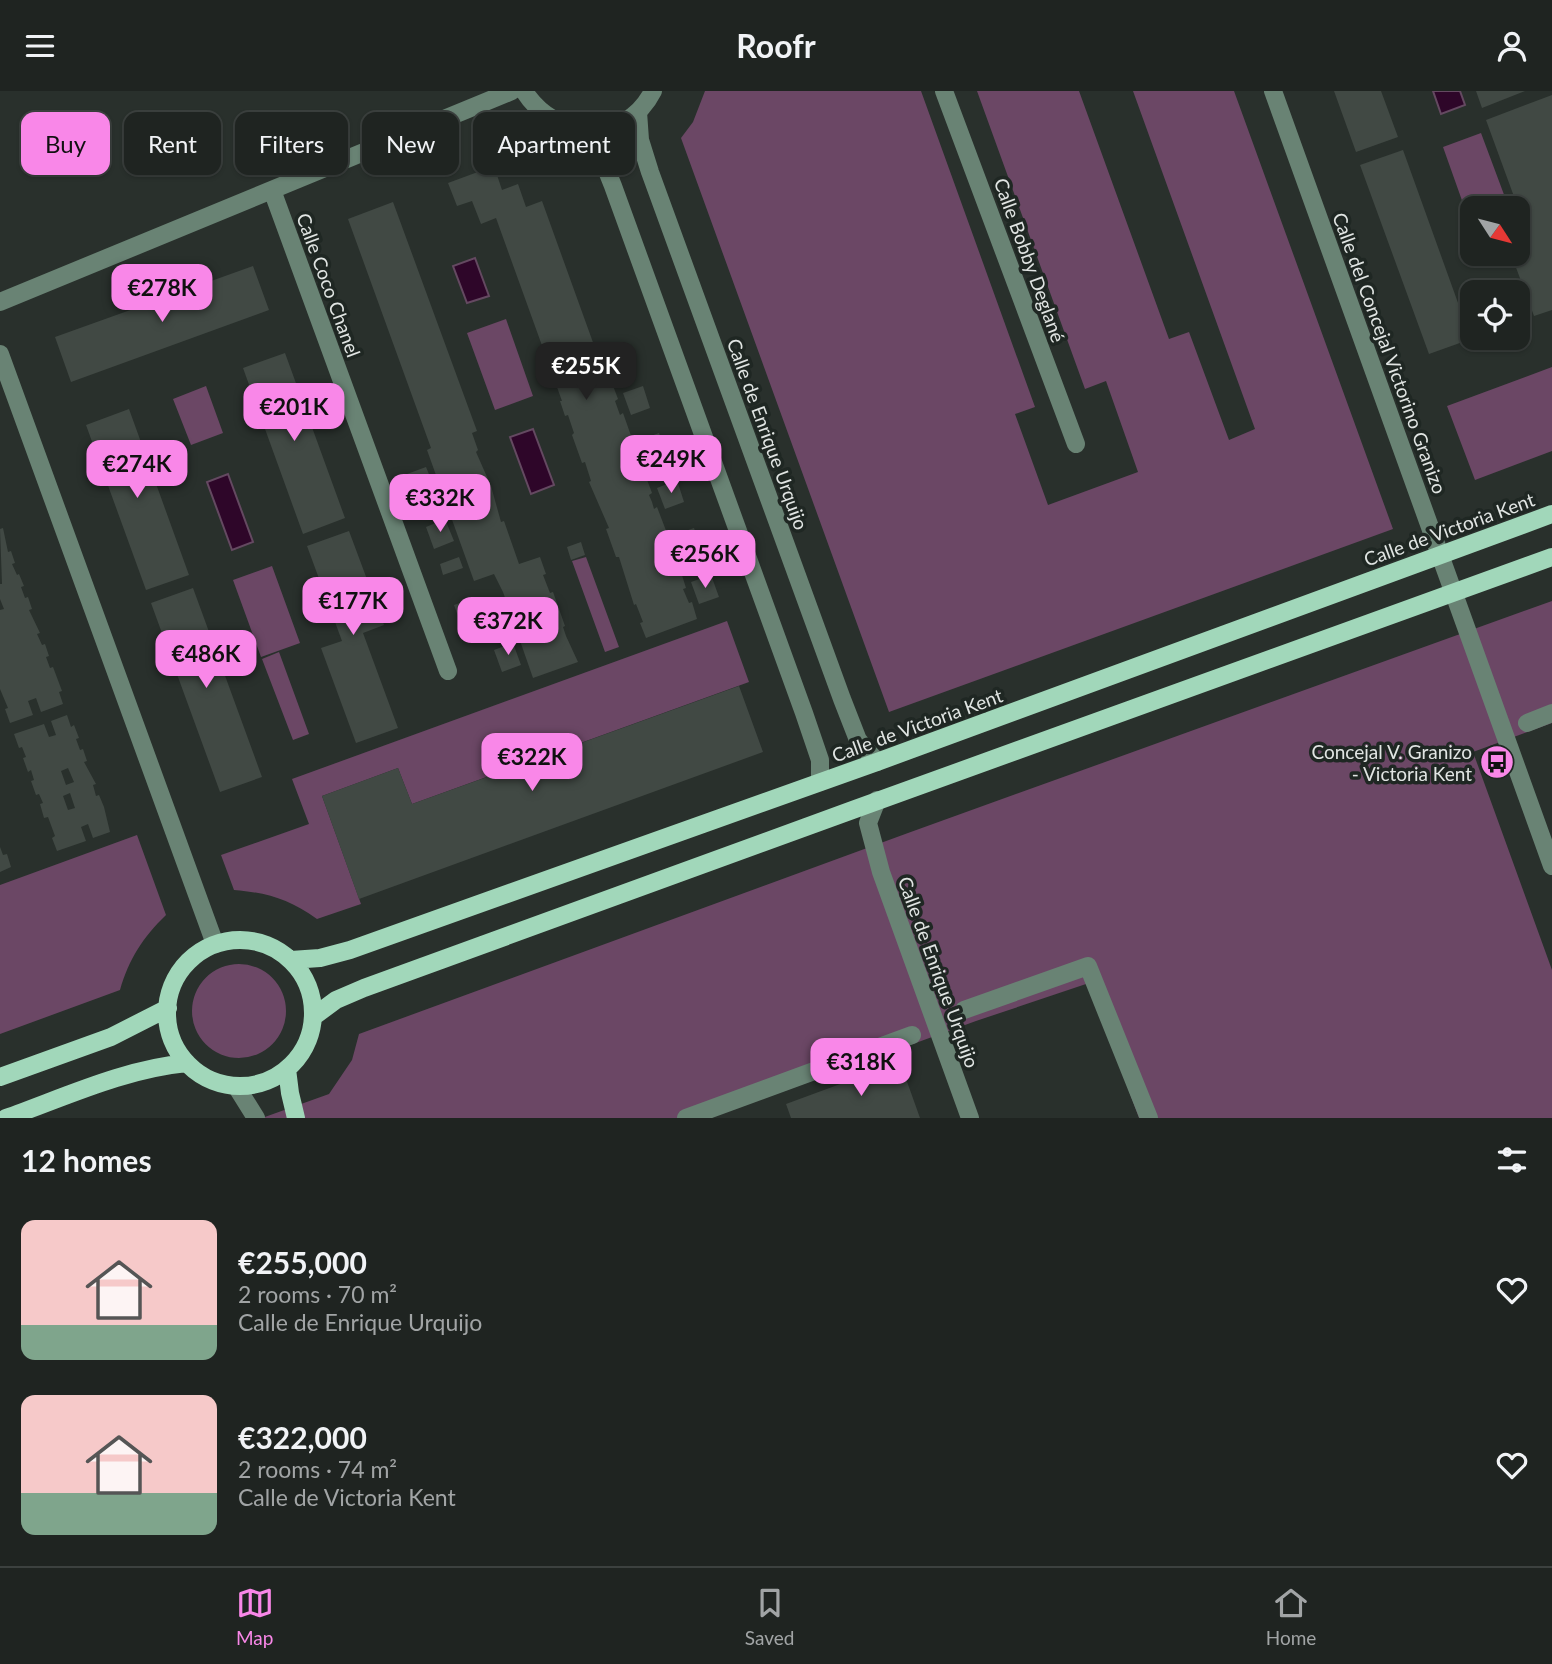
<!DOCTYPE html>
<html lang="en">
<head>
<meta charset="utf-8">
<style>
	:root { --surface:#1f2421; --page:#272c2a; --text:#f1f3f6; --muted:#a1a4a5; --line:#3c413f; --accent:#f987e8 }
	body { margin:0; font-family:Lato,sans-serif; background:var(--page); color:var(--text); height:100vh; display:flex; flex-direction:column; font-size:26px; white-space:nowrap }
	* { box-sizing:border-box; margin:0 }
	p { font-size:23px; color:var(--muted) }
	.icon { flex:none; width:38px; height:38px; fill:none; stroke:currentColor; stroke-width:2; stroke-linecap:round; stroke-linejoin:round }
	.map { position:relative; height:1027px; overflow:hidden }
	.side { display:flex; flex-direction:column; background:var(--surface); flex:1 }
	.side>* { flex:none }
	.top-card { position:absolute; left:21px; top:21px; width:700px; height:63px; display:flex; gap:14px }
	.needle { width:46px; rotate:126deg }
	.buttons { position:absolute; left:1460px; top:105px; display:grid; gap:14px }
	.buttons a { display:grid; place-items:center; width:70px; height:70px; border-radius:14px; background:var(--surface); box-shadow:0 2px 5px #0004,0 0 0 2px var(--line); font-size:35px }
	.price { position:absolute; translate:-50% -60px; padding:0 16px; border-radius:14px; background:var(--accent); color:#111; font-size:23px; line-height:46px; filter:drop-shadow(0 2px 4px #0008) }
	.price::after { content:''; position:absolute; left:50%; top:42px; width:21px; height:16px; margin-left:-10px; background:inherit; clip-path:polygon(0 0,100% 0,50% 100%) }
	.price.active { background:#222; color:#fff }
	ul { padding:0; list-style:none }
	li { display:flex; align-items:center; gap:21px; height:175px; padding:0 21px }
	li span { display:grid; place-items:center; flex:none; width:196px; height:140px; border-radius:14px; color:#555 }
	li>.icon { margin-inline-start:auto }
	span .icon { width:84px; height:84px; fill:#fffc; stroke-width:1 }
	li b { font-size:30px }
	h2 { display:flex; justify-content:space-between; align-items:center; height:84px; padding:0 21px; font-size:30px }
	.tag { padding:0 24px; border-radius:14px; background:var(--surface); box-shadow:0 2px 5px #0004,0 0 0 2px var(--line); font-size:24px; line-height:63px }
	.tag.active { background:var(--accent); color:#111 }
	header { display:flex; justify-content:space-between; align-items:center; height:91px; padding:0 21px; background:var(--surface); font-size:32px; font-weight:700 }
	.tabs { display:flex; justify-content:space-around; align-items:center; height:98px; border-top:2px solid var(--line); background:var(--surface); font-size:19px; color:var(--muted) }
	.tabs a { display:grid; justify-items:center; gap:4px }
	.tabs .active { color:var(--accent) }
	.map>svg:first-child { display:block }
</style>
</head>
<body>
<header><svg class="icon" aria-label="menu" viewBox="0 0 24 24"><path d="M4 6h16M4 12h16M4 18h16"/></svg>Roofr<svg class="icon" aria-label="person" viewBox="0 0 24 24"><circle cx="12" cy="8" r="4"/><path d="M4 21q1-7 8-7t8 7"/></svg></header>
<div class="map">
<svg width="1552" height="1027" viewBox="0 0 1552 1027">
	<rect width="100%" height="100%" fill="#29302c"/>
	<path fill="#6b4765" d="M705 0H921L1035 316 1015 323 1048 414 1138 381 1106 290 1085 298 977 0H1079L1169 248 1189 241 1229 349 1255 338 1133 0H1234L1393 438 889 621 681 47 693 31Z
		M1481 42 1509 117H1472L1470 132 1443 56Z
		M506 228 533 305 495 319 467 242Z
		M1552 276V360L1475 389 1447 315Z
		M206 295 223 342 191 354 173 308Z
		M586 466 619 556 605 561 572 470Z
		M272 475 300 552 261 566 233 489Z
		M1552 510V632L1473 661 1552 879V1027H1139L1089 892 976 930 710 1027H262L329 1003 352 969 359 943 908 742Z
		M727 530 749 591 412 713 398 677 322 705 361 813 317 828C288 808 269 802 234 799L221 764 309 733 292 688Z
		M279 561 309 643 293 649 262 568Z
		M137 744 166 824C143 846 129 868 120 899L0 943V794Z
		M192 920a47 47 0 1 1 94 0a47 47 0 1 1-94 0Z"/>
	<path fill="#2e0629" stroke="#644961" stroke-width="2" d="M1433 0H1460L1465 14 1441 23Z
		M475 167 489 205 467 212 453 175Z
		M533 338 554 394 531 403 510 346Z
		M228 383 253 451 232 459 207 391Z"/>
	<path fill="#414944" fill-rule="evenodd" d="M1334 0H1381L1398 46 1356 61Z
		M1476 0H1525L1482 17Z
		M1552 4V219L1534 225 1511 163H1517V123L1520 122 1486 29Z
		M1403 59 1471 248 1429 263 1360 74Z
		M494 75 502 99 518 93 526 116 542 110 608 293 612 292 618 308 615 310 620 324 623 322 635 356H632L637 371 640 370 652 402 649 404 652 411 654 418 657 416 670 450 666 451 681 481 686 497 683 498 689 512 692 511 697 528 646 547 640 532 643 531 636 513 634 514 619 466H616L606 438 609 437 589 391 591 390 585 371 582 372 572 344 574 342 568 324 565 325 560 310H562L496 127 481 133 472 110 457 115 448 92Z
		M393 111 477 340 472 342 478 359 476 361 491 395 501 431 504 430 519 473 540 466 546 483 543 484 550 502 553 501 565 535 563 536 566 545 578 571 533 587 503 501 494 483 474 490 427 359 431 357 348 128Z
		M253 175 269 219 71 291 55 246Z
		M285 262 345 427 303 443 243 277Z
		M643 295 650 317 631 324 623 302Z
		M129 318 189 484 146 499 86 334Z
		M659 342 667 365 647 372 640 349Z
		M426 376 435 398 415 406 407 383Z
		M677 389 684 411 665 418 657 397Z
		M445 428 454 450 434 458 426 436Z
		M3 437 8 461 11 460 15 472 12 473 17 484 19 483 24 495 21 496 25 507 28 506 32 518 29 519 40 542 37 543 42 554 45 553 49 565 46 566 50 577 53 576 62 600 59 601 63 613 41 621 36 607 28 610 33 624 10 632 5 618 8 617 0 598V519L4 518 0 508V493H2L0 438Z
		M694 437 701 459 682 466 674 444Z
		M349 440 384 534 363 542 398 637 356 652 321 557 342 550 307 455Z
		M581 451 585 464 571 469 567 456Z
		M459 466 463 477 443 484 440 473Z
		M711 484 719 506 699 513 691 491Z
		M193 497 262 686 220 701 151 512Z
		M474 507 478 518 458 525 454 514Z
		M498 510 502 522 483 529 478 517Z
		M513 552 521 574 502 581 494 559Z
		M739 595 763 661 359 808 322 705 398 677 412 713Z
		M67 624 71 636 74 634 79 647 76 648 80 659 83 658 87 670 84 671 96 693 93 694 96 705 99 704 104 716 110 741 93 747 88 733 81 736 86 750 57 760 52 747 55 745 48 726 44 727 40 713 43 712 39 703 36 704 31 690 34 689 31 679 28 681 23 667 26 666 22 656 19 657 14 643 44 633 49 646 56 644 51 630ZM68 677 74 691 66 694 61 680ZM70 702 75 717 68 719 63 705Z
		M0 756 3 764 7 763 11 776 0 781Z
		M900 971 920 1027H791L786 1013Z"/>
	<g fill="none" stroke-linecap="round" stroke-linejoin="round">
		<path stroke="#698374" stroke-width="18" d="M524 0C555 49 625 55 653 0
			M944 0 1076 353
			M1273 0 1552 775
			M638 21 640 49 650 81 842 608 858 649 877 671
			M584 40 601 65 613 95 804 622 820 669V691
			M272 99 448 580
			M0 211 512 0
			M0 263 215 853
			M1527 632 1552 622
			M877 709 868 732 881 781 970 1027
			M964 919 1088 875 1149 1027
			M236 995 256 1027
			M686 1027 912 944"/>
		<path stroke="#a1d7ba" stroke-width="18" d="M167 922a73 73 0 1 1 146 0a73 73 0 1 1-146 0Z
			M291 869 320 867 350 859 877 671 1552 423
			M313 926 336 909 364 897C760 753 1155 608 1552 466
			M287 978 290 1002 296 1027
			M0 986 111 946 168 917
			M6 1027C65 1006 124 978 187 972"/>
	</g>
	<defs>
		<g id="bus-disc" transform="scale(1.75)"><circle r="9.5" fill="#f987e8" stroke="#1f2723"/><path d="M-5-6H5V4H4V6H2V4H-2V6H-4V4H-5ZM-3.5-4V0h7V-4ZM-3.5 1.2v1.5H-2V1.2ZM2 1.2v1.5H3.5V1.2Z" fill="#111"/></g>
	</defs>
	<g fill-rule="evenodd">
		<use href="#bus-disc" x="1497" y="671"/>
	</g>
	<g text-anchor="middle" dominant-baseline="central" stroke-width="7" stroke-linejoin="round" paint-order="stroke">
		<g font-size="19" fill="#e1e5e3" stroke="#1f2723">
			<text transform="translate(1030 169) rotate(70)">Calle Bobby Deglané</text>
			<text transform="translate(329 194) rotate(70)">Calle Coco Chanel</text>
			<text transform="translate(1390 262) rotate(70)">Calle del Concejal Victorino Granizo</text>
			<text transform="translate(768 343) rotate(70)">Calle de Enrique Urquijo</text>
			<text transform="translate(1449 438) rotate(-20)">Calle de Victoria Kent</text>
			<text transform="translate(917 634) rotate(-20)">Calle de Victoria Kent</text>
			<text transform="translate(939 881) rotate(70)">Calle de Enrique Urquijo</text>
		</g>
		<g font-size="19" fill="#e1e5e3" stroke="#1f2723" text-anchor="end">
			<text x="1472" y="660">Concejal V. Granizo<tspan x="1472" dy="22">- Victoria Kent</tspan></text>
		</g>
	</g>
</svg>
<div class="buttons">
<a><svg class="needle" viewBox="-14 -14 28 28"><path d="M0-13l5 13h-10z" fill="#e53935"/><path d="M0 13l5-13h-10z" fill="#a1a4a5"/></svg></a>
<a><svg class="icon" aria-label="locate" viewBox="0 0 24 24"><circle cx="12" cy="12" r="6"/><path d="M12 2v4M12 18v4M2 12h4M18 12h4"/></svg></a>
</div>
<b class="price" style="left:162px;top:233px">€278K</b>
<b class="price active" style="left:586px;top:311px">€255K</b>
<b class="price" style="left:294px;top:352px">€201K</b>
<b class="price" style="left:671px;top:404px">€249K</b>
<b class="price" style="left:137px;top:409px">€274K</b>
<b class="price" style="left:440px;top:443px">€332K</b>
<b class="price" style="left:705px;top:499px">€256K</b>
<b class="price" style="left:353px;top:546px">€177K</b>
<b class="price" style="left:508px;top:566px">€372K</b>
<b class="price" style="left:206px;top:599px">€486K</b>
<b class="price" style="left:532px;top:702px">€322K</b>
<b class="price" style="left:861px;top:1007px">€318K</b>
<div class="top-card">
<a class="tag active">Buy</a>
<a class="tag">Rent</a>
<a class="tag">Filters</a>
<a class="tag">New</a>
<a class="tag">Apartment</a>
</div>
</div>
<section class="side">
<h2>12 homes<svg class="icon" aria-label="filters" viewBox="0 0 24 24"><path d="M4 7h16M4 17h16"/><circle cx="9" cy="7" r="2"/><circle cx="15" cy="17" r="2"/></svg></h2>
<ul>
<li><span style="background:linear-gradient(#f6c9c9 75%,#7fa58c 0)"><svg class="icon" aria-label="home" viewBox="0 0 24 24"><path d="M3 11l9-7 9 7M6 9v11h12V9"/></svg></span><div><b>€255,000</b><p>2 rooms · 70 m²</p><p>Calle de Enrique Urquijo</p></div><svg class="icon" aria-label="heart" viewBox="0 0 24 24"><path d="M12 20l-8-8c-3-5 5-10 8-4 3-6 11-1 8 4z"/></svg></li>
<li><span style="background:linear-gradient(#f6c9c9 70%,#7fa58c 0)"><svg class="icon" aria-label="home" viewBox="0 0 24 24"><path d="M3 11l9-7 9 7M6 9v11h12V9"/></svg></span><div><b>€322,000</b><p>2 rooms · 74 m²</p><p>Calle de Victoria Kent</p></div><svg class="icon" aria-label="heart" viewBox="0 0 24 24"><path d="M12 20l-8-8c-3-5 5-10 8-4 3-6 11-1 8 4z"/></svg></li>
</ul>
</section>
<nav class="tabs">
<a class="active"><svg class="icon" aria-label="map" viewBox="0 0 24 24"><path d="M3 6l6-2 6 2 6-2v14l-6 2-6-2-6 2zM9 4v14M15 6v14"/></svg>Map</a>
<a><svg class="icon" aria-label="saved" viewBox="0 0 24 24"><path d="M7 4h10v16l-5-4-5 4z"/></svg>Saved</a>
<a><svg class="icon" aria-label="home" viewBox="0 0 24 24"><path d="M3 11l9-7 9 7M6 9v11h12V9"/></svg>Home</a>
</nav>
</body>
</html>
